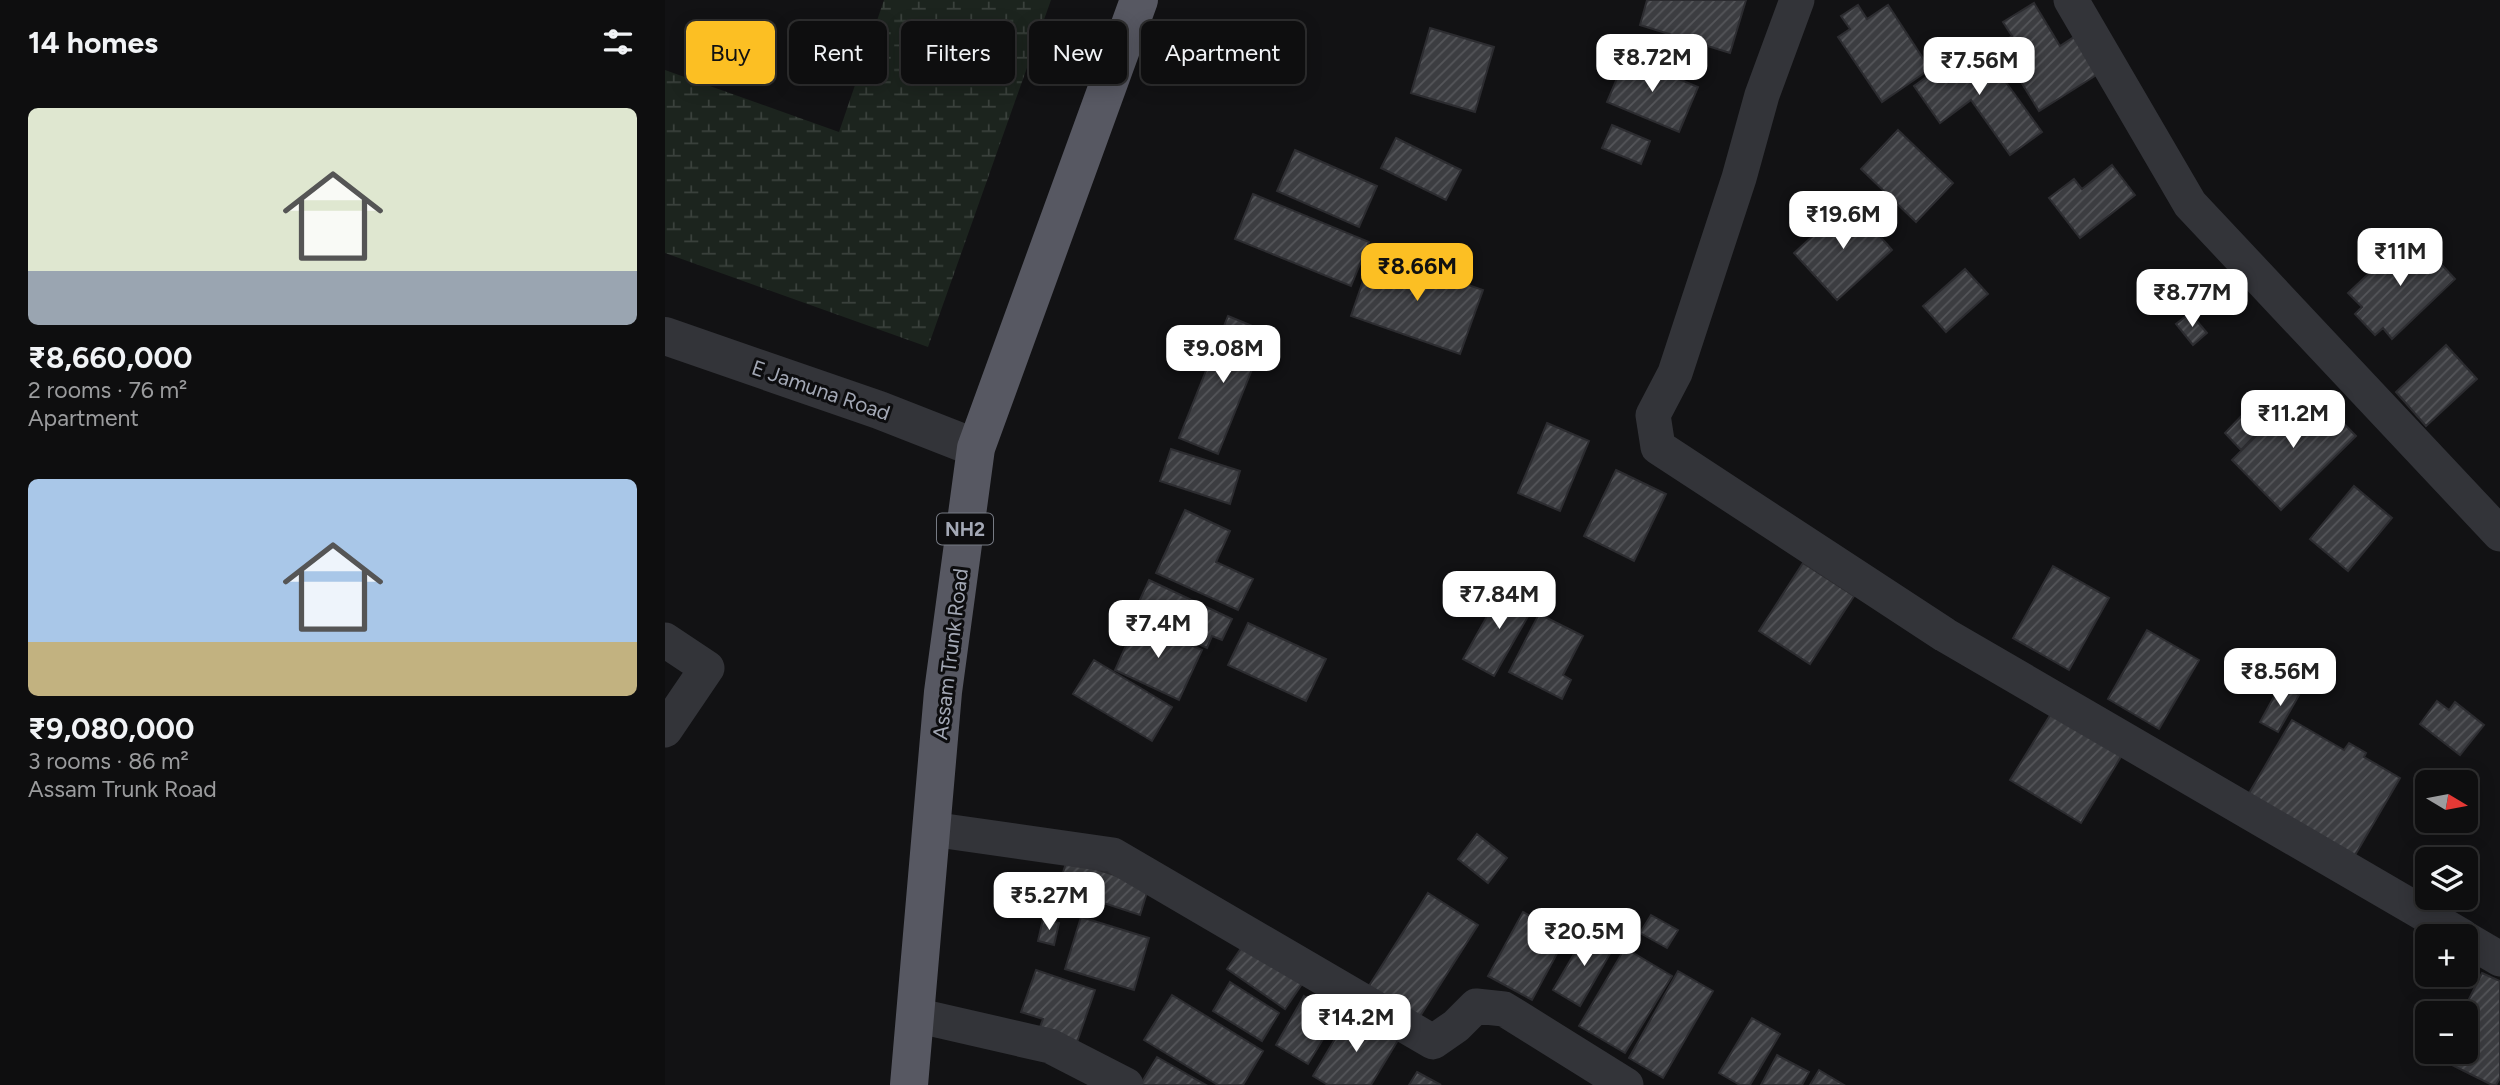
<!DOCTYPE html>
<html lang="en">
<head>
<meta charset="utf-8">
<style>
	:root { --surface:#0e0e0f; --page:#171718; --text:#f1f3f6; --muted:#9b9c9e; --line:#2e2e2f; --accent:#fcbf23 }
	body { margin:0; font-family:Figtree,sans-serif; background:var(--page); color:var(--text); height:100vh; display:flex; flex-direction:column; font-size:26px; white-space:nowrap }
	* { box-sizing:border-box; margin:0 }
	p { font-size:23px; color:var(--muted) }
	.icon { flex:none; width:38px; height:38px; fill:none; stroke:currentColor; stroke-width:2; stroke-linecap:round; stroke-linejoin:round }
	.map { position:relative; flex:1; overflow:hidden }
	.details { display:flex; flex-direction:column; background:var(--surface); width:665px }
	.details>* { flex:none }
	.guide { position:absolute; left:21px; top:21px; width:665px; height:63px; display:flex; gap:14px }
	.needle { width:46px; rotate:100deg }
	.buttons { position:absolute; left:1750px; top:770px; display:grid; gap:14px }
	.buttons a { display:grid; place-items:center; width:63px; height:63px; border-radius:10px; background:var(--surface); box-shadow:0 4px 18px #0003,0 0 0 2px var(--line); font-size:35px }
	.price { position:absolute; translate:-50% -60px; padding:0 16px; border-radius:14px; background:#fff; color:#222; font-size:23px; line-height:46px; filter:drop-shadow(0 2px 4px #0008) }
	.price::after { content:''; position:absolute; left:50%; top:42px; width:21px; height:16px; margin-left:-10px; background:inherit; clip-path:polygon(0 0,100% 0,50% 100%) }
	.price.selected { background:var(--accent); color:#111 }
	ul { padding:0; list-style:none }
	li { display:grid; align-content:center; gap:14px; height:371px; padding:0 28px }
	li span { display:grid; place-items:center; height:217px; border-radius:10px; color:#555 }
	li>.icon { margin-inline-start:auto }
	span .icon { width:126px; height:126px; fill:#fffc; stroke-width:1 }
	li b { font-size:30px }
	h2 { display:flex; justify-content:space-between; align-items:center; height:84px; padding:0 28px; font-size:30px }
	.tag { padding:0 24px; border-radius:10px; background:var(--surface); box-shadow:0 4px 18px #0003,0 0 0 2px var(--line); font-size:24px; line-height:63px }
	.tag.selected { background:var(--accent); color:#111 }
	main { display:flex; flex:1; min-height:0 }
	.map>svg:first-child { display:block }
</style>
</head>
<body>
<main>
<section class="details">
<h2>14 homes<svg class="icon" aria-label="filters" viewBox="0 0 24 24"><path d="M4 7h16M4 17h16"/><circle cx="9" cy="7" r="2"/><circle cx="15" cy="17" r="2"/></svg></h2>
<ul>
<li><span style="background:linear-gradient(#dfe7d0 75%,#9aa5b1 0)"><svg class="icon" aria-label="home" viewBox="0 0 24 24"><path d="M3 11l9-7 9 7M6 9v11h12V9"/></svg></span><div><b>₹8,660,000</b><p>2 rooms · 76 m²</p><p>Apartment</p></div></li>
<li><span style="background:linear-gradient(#a9c7e8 75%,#c2b280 0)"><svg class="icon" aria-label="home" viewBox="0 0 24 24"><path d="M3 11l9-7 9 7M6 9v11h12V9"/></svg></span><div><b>₹9,080,000</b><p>3 rooms · 86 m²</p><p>Assam Trunk Road</p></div></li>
</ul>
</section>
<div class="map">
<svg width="1835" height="1085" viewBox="0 0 1835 1085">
	<defs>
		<pattern id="wetland-marsh" width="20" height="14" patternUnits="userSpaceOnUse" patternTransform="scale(1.75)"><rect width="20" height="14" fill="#1c241e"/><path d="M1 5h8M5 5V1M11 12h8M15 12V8" fill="none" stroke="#3a413c"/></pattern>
		<pattern id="building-hatch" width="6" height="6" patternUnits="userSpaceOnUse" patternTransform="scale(1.75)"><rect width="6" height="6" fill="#3c3d41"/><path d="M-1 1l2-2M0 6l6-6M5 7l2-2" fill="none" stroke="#55565a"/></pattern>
	</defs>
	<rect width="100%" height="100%" fill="#121214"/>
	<path fill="url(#wetland-marsh)" d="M219 0H386L263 347 0 253V70L174 132Z"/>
	<path fill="url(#building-hatch)" stroke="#2c2c30" stroke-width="2" d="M982 0H1081L1065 53 975 25Z
		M1369 3 1395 46 1409 37 1433 74 1374 111 1333 45 1347 36 1338 22Z
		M1193 5 1202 19 1223 5 1265 69 1217 102 1173 37 1185 29 1176 16Z
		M765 28 829 47 810 112 746 93Z
		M1311 41 1377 132 1345 155 1306 100 1275 123 1249 86Z
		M961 57 1033 87 1014 132 942 102Z
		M947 125 985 141 976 164 937 148Z
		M1233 130 1288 183 1251 222 1196 169Z
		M731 138 796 170 781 200 716 168Z
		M630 150 712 186 694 227 612 191Z
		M1447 165 1470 195 1415 238 1384 198 1409 179 1417 189Z
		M588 194 704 242 686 286 570 239Z
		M1185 202 1227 250 1172 300 1129 253Z
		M1747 233 1790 279 1727 339 1718 328 1710 335 1690 314 1697 307 1683 293Z
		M708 252 818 290 795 354 686 316Z
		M1300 269 1323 294 1281 332 1258 306Z
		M1525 313 1542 333 1528 345 1511 324Z
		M563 316 602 332 553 454 514 438Z
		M1781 345 1812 379 1761 426 1731 392Z
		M1631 396 1647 413 1658 402 1691 436 1616 510 1567 460Z
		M1586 406 1602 423 1576 450 1560 433Z
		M882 423 924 441 895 511 853 493Z
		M506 449 575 471 565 504 495 481Z
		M951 470 1001 494 969 561 919 536Z
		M1689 486 1727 518 1683 571 1645 539Z
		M520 510 565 531 551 562 588 579 573 610 491 573Z
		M1138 563 1189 596 1145 664 1094 631Z
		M1388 566 1444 598 1404 670 1348 638Z
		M484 580 567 619 557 640 547 636 542 648 468 615Z
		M839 586 870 604 829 676 798 659Z
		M874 614 918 636 898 675 906 680 897 699 844 672Z
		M472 621 537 650 514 700 450 670Z
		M583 623 661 659 641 701 563 665Z
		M1482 630 1534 660 1494 729 1443 699Z
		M429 660 507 707 487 741 408 694Z
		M1616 684 1634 695 1613 732 1595 722Z
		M1772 701 1784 710 1790 702 1819 725 1795 755 1755 724Z
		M1387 712 1457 755 1416 823 1345 780Z
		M1627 720 1679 750 1684 743 1701 753 1699 757 1735 778 1689 857 1583 795Z
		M812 834 842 858 823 883 793 859Z
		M402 860 484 886 475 915 393 888Z
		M763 893 813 925 752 1021 702 989Z
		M858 912 902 935 867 1000 823 976Z
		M986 915 1013 930 1002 948 975 933Z
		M416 917 484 938 469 990 400 969Z
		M378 919 394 923 389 945 373 941Z
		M923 930 950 945 915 1006 888 990Z
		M581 941 639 981 620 1009 562 969Z
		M960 948 1007 976 960 1053 914 1026Z
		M371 970 430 990 410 1048 372 1035 378 1019 356 1012Z
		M1013 971 1048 991 998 1078 964 1058Z
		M1817 973 1835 981V1078L1831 1085H1827L1775 1059 1778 1052H1801V1013H1797Z
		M565 982 614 1013 597 1041 548 1011Z
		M507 995 598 1051 578 1085H553L479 1040Z
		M639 996 672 1016 643 1064 611 1045Z
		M686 1012 733 1040 706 1085H663L648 1076Z
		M1087 1018 1115 1034 1085 1085H1075L1054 1073Z
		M1112 1055 1144 1072 1137 1085H1096Z
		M492 1057 541 1085H475Z
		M1154 1070 1179 1085H1145Z
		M752 1072 776 1085H744Z"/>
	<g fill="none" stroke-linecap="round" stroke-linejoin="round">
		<path stroke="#333439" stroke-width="35" d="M1132 0 1097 95 1074 178 1010 373 988 415 993 447 1280 635 1797 936
			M1406 0 1525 204 1835 534
			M0 640 42 668 0 730
			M266 829 448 855 768 1042 791 1026 811 1006 839 1009 961 1085
			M1801 939 1835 959
			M250 1015 385 1046 461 1085"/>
		<path stroke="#333439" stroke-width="38" d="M0 336 214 410 311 448"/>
		<path stroke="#575862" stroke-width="38" d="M244 1085 278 692 311 448 474 0"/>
	</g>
	<g text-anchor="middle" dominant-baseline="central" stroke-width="6" stroke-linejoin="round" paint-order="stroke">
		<rect fill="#0d0d0f" stroke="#767a83" stroke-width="2" x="272" y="513.5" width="56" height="31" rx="5"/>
		<g font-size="19" font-weight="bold" fill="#a3a8b5">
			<text x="300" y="529">NH2</text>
		</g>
		<g font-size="21" fill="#a3a8b5" stroke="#0d0d0f">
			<text transform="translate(156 390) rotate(19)">E Jamuna Road</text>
			<text transform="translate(285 654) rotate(-83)">Assam Trunk Road</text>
		</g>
	</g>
</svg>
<div class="buttons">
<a><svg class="needle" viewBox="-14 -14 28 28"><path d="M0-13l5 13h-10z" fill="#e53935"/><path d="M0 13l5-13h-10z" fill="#9b9c9e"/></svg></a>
<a><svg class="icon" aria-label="layers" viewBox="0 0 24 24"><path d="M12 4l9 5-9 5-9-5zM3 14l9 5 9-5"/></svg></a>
<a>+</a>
<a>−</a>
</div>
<b class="price" style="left:987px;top:94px">₹8.72M</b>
<b class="price" style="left:1314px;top:97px">₹7.56M</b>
<b class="price" style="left:1178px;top:251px">₹19.6M</b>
<b class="price" style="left:1735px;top:288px">₹11M</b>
<b class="price selected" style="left:752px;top:303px">₹8.66M</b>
<b class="price" style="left:1527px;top:329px">₹8.77M</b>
<b class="price" style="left:558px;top:385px">₹9.08M</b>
<b class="price" style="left:1628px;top:450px">₹11.2M</b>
<b class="price" style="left:834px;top:631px">₹7.84M</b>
<b class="price" style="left:493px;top:660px">₹7.4M</b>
<b class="price" style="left:1615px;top:708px">₹8.56M</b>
<b class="price" style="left:384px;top:932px">₹5.27M</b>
<b class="price" style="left:919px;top:968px">₹20.5M</b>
<b class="price" style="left:691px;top:1054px">₹14.2M</b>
<div class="guide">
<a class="tag selected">Buy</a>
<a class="tag">Rent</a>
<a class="tag">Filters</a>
<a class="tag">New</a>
<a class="tag">Apartment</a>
</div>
</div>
</main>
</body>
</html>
